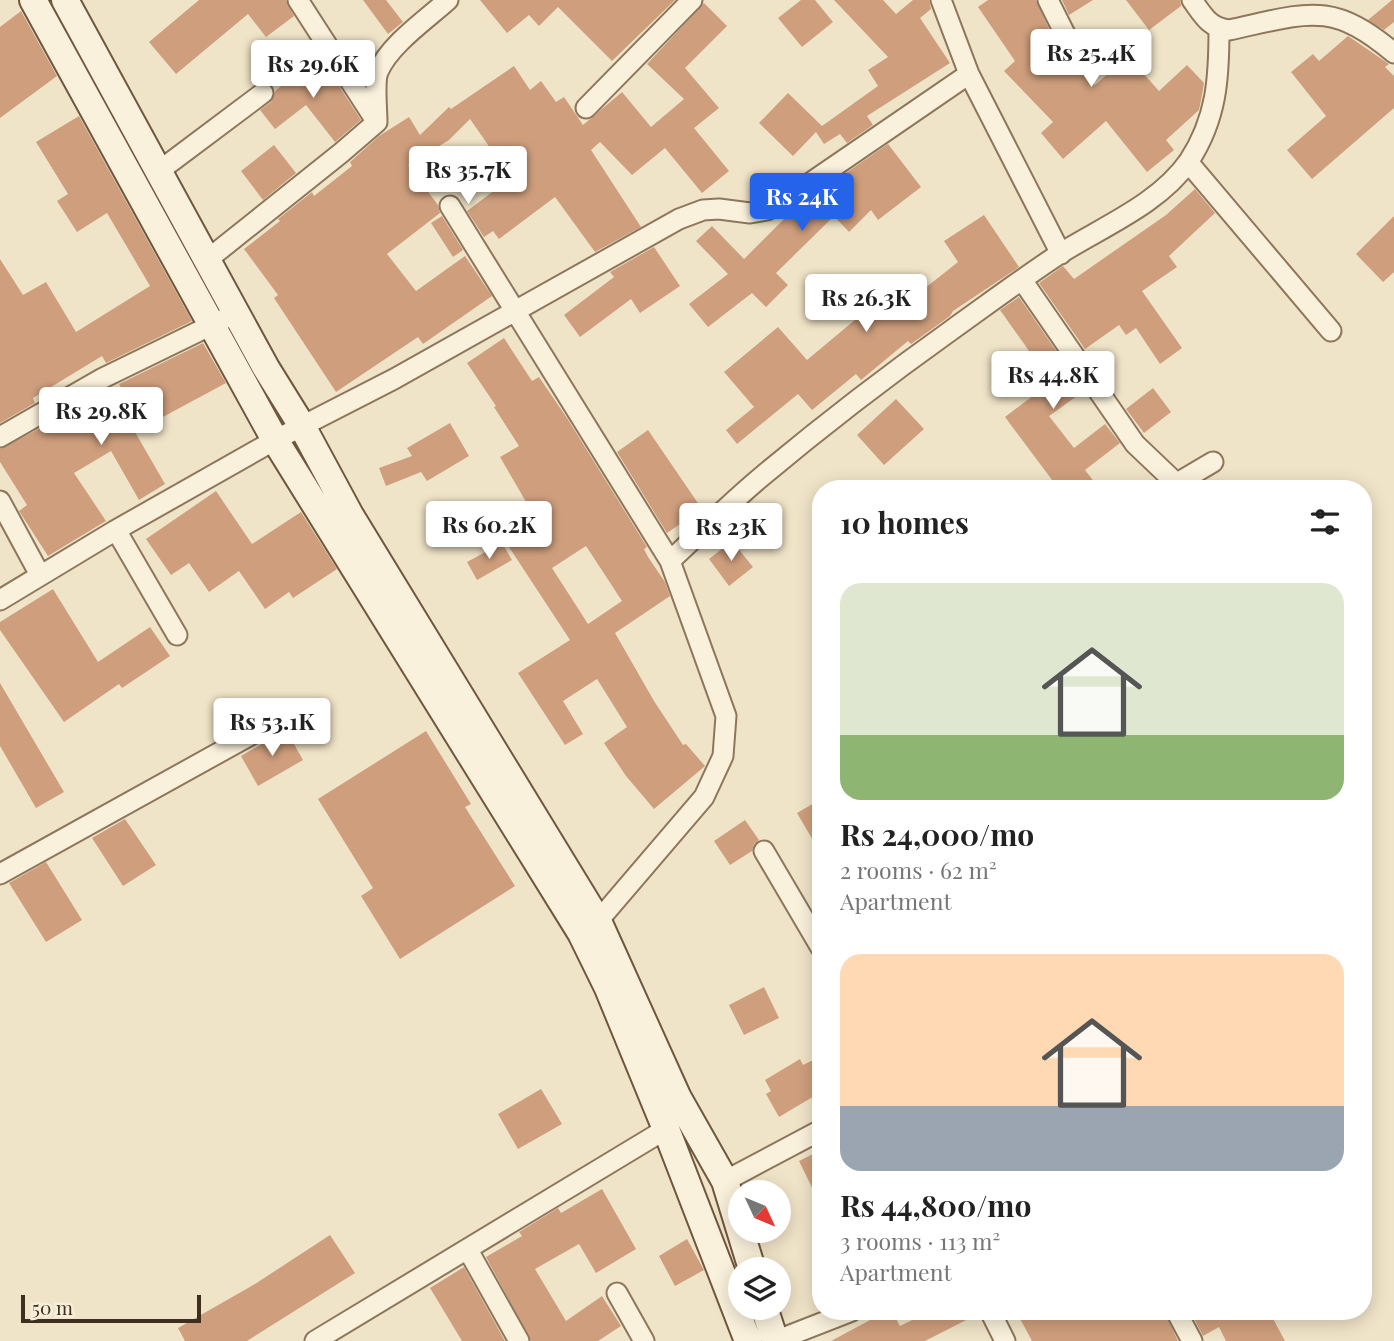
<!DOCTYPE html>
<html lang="en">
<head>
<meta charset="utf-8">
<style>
	:root { --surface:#fff; --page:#f2f2f2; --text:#222; --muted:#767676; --accent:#2563eb }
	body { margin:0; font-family:"Playfair Display",serif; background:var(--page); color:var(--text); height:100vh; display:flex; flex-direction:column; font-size:26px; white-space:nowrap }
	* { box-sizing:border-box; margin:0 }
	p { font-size:23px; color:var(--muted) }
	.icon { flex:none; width:38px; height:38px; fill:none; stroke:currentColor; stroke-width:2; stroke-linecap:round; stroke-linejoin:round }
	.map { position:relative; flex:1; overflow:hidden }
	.side { position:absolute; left:812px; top:480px; width:560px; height:840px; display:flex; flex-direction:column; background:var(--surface); border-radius:28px; box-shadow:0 4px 18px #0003 }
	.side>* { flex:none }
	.needle { width:46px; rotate:134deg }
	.fabs { position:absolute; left:728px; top:1180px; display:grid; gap:14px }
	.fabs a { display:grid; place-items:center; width:63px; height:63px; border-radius:50%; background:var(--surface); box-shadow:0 4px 18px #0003; font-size:35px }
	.scale { position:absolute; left:21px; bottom:18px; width:180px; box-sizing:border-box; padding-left:7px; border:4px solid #3d2e20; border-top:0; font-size:19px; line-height:24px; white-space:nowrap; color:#3d2e20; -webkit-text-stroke:5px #f7eed8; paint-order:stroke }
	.price { position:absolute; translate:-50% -60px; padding:0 16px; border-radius:7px; background:#fff; color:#222; font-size:23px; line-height:46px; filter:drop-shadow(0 2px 4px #0008) }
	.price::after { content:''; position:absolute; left:50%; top:42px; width:21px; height:16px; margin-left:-10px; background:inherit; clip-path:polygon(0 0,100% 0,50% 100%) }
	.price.active { background:var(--accent); color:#fff }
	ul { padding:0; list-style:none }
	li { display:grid; align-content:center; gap:14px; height:371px; padding:0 28px }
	li span { display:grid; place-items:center; height:217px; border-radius:21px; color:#555 }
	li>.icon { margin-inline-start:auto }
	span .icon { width:126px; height:126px; fill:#fffc; stroke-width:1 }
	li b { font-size:30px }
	h2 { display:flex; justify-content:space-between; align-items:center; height:84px; padding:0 28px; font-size:30px }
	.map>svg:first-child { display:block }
</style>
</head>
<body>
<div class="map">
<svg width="1394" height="1341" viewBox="0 0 1394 1341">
	<rect width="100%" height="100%" fill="#f0e4c8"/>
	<path fill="#cf9f7d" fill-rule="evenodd" d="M199 0H286L294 16 266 37 248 14 176 74 149 42Z
		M363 0H386L403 22 388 34Z
		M480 0H675L612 61 558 7 539 26 529 15 507 33Z
		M801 0H815L833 22 802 47 778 18Z
		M834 0H883L896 14 913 0H929L931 9 920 18 950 63 867 116 873 125 847 143 840 134 824 144 816 132 793 156 759 123 788 93 822 126 878 86 868 70 888 57Z
		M988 0H1036L1049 29 1044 32 1095 85 1128 56 1159 91 1187 65 1204 83 1202 95 1199 110 1166 140 1174 150 1147 172 1106 121 1063 159 1041 133 1053 122 1004 71 1015 61 978 7Z
		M1062 0H1093L1069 15Z
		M1126 0H1180L1181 6 1149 30Z
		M1392 0H1394V22L1384 30 1368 20Z
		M704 3 727 26 685 68 719 108 694 128 729 171 702 193 665 148 632 175 600 142 591 150 641 227 595 252 555 197 499 239 493 231 484 237 467 211 511 178 470 119 449 140 408 165 438 205 440 213 387 254 416 291 465 256 492 296 423 344 418 337 336 392 274 298 278 295 244 249 280 221 278 219 312 192 314 196 352 166 350 162 379 136 409 117 420 135 449 107 451 109 514 66 530 90 541 81 556 102 564 97 583 125 622 92 651 127 684 99 647 64Z
		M21 11 57 76 0 118V27Z
		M1348 36 1389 64 1385 67 1394 76V108L1312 179 1287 150 1326 116 1291 72 1313 54 1319 61Z
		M319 55 361 120 335 142 306 105 275 129 260 110 271 102 275 91 284 84 283 82Z
		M79 116 192 321 106 363 102 356 33 398 35 403 0 423V259L23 295 46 282 76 332 150 286 107 213 77 232 57 201 68 194 36 142Z
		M888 144 921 187 878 220 871 210 849 232 834 216 776 273 788 285 766 307 752 293 708 327 689 304 728 274 696 241 712 226 744 259 796 207 807 200 813 206 843 175Z
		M274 145 296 173 263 200 241 171Z
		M1195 189 1215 213 1169 256 1177 267 1142 291 1182 348 1160 364 1136 328 1126 335 1119 325 1085 349 1039 283 1063 266 1074 279 1166 215Z
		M984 215 1019 267 953 311 950 316 911 344 908 341 861 380 856 374 812 410 798 394 737 444 726 430 754 407 724 372 778 327 807 360 874 304 886 319 958 262 944 241Z
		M442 216 463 250 453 257 431 223Z
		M1394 216V272L1383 282 1356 254Z
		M654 247 680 286 640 313 631 299 580 337 564 315 614 277 610 272Z
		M1019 297 1084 391 1049 416 1074 448 1105 424 1120 443 1085 470 1099 488H1058L1005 417 1051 382 1000 310Z
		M504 338 532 381 539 377 567 418 647 547 644 549 648 557 665 582 670 596 615 633 654 701 683 745 686 744 705 766 654 809 626 776 604 743 627 727 597 679 563 701 583 734 565 745 518 673 570 640 509 547 540 526 500 457 519 446 494 407 496 406 467 363ZM586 546 622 601 588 624 552 568Z
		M203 343 226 383 135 432 165 484 139 500 111 451 74 473 106 521 48 556 19 511 27 505 0 462V449L48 424 53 431 122 389 119 384Z
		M1153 388 1171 412 1144 433 1126 409Z
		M896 399 924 429 884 465 857 435Z
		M450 423 469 456 427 481 421 472 386 486 379 468 412 456 407 448Z
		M648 430 702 509 667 533 617 452Z
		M216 491 252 544 301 512 337 569 293 598 289 592 265 609 239 571 209 592 189 563 171 575 146 539Z
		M732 541 753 567 729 586 709 559Z
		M502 543 512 560 477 580 467 562Z
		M53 589 98 662 150 627 170 656 122 688 119 684 64 722 0 630V622Z
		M0 683 64 792 36 808 0 746Z
		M286 730 303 760 258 786 241 756Z
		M426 731 471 804 465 807 515 886 400 959 361 896 373 888 318 799Z
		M821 799V854L797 813Z
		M125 819 156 865 123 886 92 838Z
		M745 820 759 840 754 844 752 851 730 865 714 841Z
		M46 862 82 920 46 942 9 883Z
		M764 987 779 1018 744 1035 729 1005Z
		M821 1056V1092L779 1117 766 1094 771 1091 765 1080 800 1059 803 1065Z
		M541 1089 562 1124 518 1149 498 1114Z
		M821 1150V1206L799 1161Z
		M602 1189 636 1249 596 1273 579 1244 535 1269 566 1321 602 1296 621 1326 598 1341H531L486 1257 522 1236 519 1232 558 1208 561 1213Z
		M330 1235 355 1273 247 1341H185L178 1328 255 1284Z
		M687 1239 704 1270 675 1286 659 1256Z
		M464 1267 505 1341H462L430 1288Z
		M887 1311H892L900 1326 930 1311H978V1314L925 1341H831Z
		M1016 1311H1164L1178 1341H1032Z
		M1190 1311H1269L1285 1341H1226L1219 1327 1203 1336Z"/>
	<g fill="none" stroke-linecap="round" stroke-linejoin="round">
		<g stroke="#8d765c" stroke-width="23">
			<path id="minor" d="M298 0 376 121
				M941 0 969 74 1061 254
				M1048 0 1065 34
				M1192 0C1203 15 1209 28 1229 30 1308 13 1331 0 1394 53
				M586 108 692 0
				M1188 162 1331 331
				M159 171 263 93
				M450 206 670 561 726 716 723 756 704 797 598 921
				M207 260 341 153 377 122C377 109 374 82 378 72 389 45 427 19 448 0
				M1022 280 1135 444 1177 484
				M0 437 103 378 224 319
				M1169 488 1213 462
				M0 501 40 575
				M116 530 177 635
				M670 561C700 533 729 504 760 478 822 426 887 376 953 329 988 304 1024 277 1061 253 1104 226 1159 204 1189 161 1217 118 1219 78 1219 29
				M0 600 116 530 275 440 394 379 679 219 703 210 719 209 750 213 767 210 791 196 969 74
				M764 851 821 948
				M0 874 276 721
				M725 1181 821 1130
				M468 1250 519 1341
				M617 1293 644 1341
				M990 1311 1005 1341
				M1176 1311 1192 1341
				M315 1341 666 1129
				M775 1341 852 1311"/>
		</g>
		<g stroke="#6f573f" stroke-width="30">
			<path id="secondary" d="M33 0 275 440 581 933 608 988 666 1129 748 1341
				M65 0 266 368 302 426 350 515 598 921 678 1098 725 1181 752 1269
				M764 1307 775 1341"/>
		</g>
		<use href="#minor" stroke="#faf1dc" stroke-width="19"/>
		<use href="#secondary" stroke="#faf1dc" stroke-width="26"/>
	</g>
</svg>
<div class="fabs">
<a><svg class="needle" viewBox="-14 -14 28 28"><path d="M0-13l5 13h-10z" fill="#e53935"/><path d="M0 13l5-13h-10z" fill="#767676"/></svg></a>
<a><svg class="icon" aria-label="layers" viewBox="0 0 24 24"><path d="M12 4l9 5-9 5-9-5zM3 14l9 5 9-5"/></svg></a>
</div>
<div class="scale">50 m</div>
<b class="price" style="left:1091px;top:89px">Rs 25.4K</b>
<b class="price" style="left:313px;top:100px">Rs 29.6K</b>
<b class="price" style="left:468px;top:206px">Rs 35.7K</b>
<b class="price active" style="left:802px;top:233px">Rs 24K</b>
<b class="price" style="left:866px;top:334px">Rs 26.3K</b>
<b class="price" style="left:1053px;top:411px">Rs 44.8K</b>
<b class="price" style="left:101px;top:447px">Rs 29.8K</b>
<b class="price" style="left:489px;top:561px">Rs 60.2K</b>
<b class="price" style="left:731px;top:563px">Rs 23K</b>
<b class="price" style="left:272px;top:758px">Rs 53.1K</b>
<section class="side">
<h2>10 homes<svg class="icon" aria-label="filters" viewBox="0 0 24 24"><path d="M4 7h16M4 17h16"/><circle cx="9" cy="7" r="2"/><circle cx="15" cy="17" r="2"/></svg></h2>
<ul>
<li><span style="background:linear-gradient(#dfe7d0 70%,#8fb573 0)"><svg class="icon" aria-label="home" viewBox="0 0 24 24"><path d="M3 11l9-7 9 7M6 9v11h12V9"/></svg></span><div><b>Rs 24,000/mo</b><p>2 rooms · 62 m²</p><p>Apartment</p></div></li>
<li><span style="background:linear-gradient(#ffd9b3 70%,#9aa5b1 0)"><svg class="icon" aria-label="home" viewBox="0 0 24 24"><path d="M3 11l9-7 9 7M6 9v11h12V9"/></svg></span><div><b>Rs 44,800/mo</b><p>3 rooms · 113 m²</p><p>Apartment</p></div></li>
</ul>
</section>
</div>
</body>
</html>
